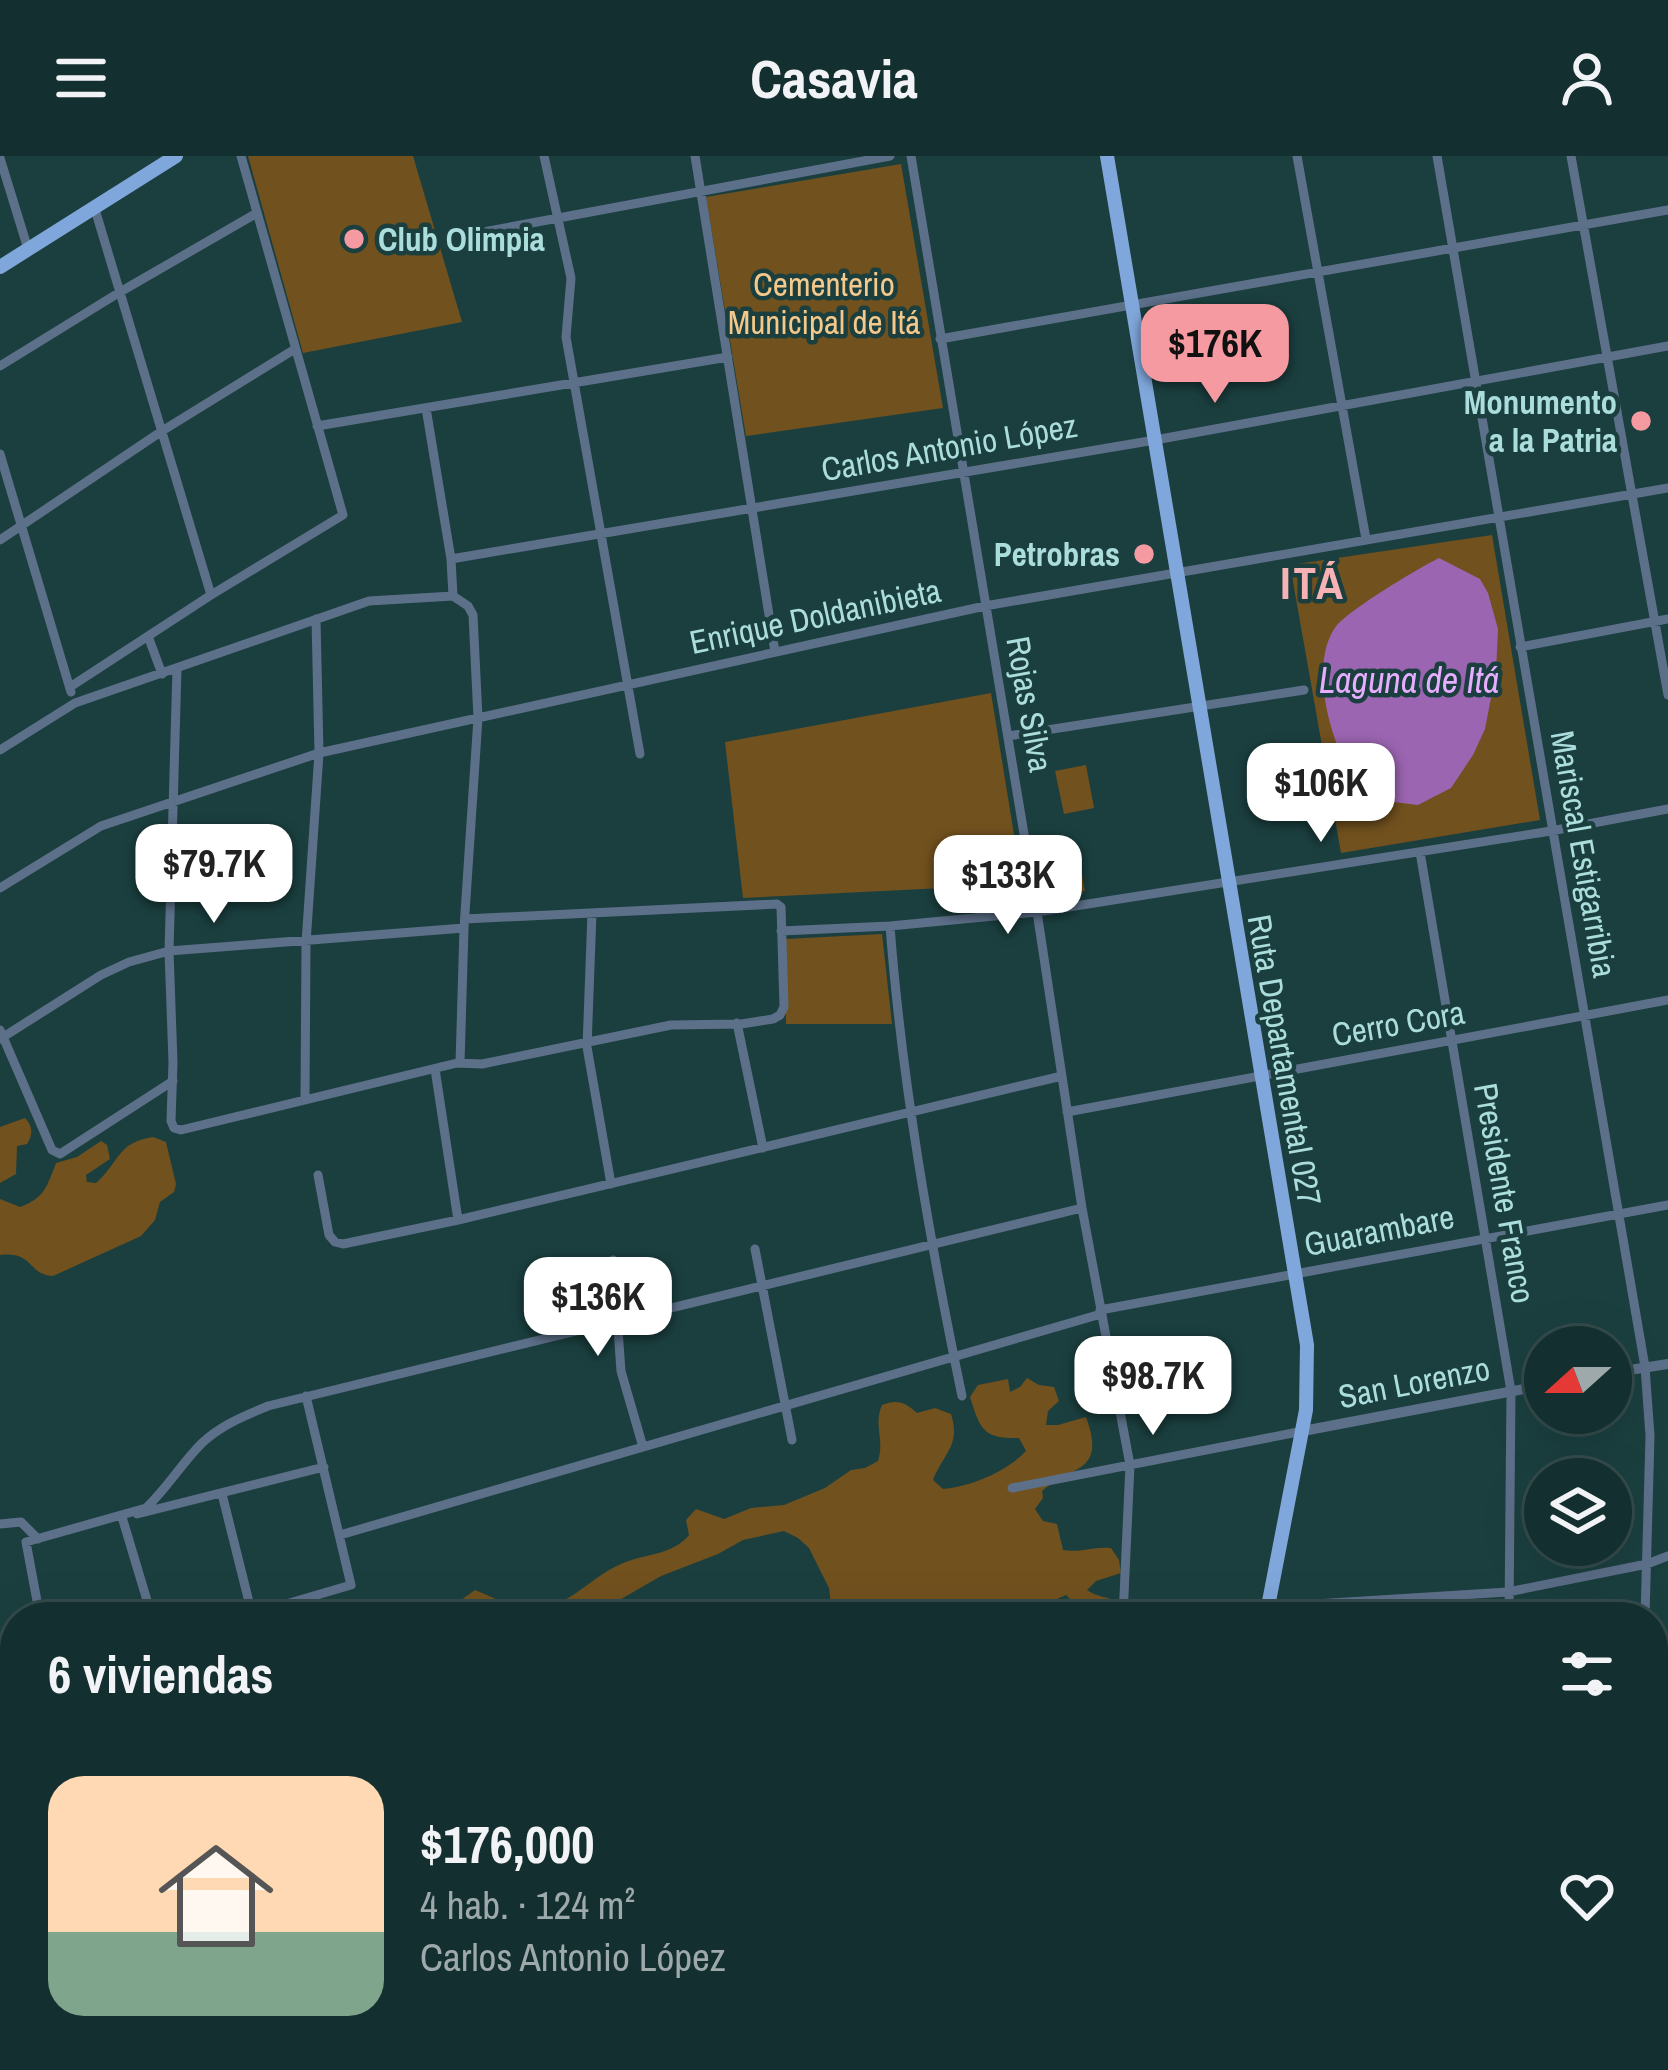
<!DOCTYPE html>
<html lang="es">
<head>
<meta charset="utf-8">
<style>
	:root { --surface:#142f2f; --page:#1d3737; --text:#f1f3f6; --muted:#9da9aa; --line:#334a4b; --accent:#f49aa0 }
	body { margin:0; font-family:"Archivo Narrow",sans-serif; background:var(--page); color:var(--text); height:100vh; display:flex; flex-direction:column; font-size:45px; white-space:nowrap }
	* { box-sizing:border-box; margin:0 }
	p { font-size:39px; color:var(--muted) }
	.icon { flex:none; width:66px; height:66px; fill:none; stroke:currentColor; stroke-width:2; stroke-linecap:round; stroke-linejoin:round }
	.map { position:relative; flex:1; overflow:hidden }
	.side { position:absolute; left:0px; top:1446px; width:1668px; height:468px; display:flex; flex-direction:column; background:var(--surface); border-radius:48px 48px 0 0; box-shadow:0 12px 48px #0002,0 0 0 3px var(--line) }
	.side>* { flex:none }
	.needle { width:78px; rotate:249deg }
	.buttons { position:absolute; left:1524px; top:1170px; display:grid; gap:24px }
	.buttons a { display:grid; place-items:center; width:108px; height:108px; border-radius:50%; background:var(--surface); box-shadow:0 12px 48px #0002,0 0 0 3px var(--line); font-size:60px }
	.price { position:absolute; translate:-50% -102px; padding:0 27px; border-radius:24px; background:#fff; color:#222; font-size:39px; line-height:78px; filter:drop-shadow(0 3px 6px #0008) }
	.price::after { content:''; position:absolute; left:50%; top:72px; width:36px; height:27px; margin-left:-18px; background:inherit; clip-path:polygon(0 0,100% 0,50% 100%) }
	.price.current { background:var(--accent); color:#111 }
	ul { padding:0; list-style:none }
	li { display:flex; align-items:center; gap:36px; height:300px; padding:0 48px }
	li+li { border-top:3px solid var(--line) }
	li span { display:grid; place-items:center; flex:none; width:336px; height:240px; border-radius:36px; color:#555 }
	li>.icon { margin-inline-start:auto }
	span .icon { width:144px; height:144px; fill:#fffc; stroke-width:1 }
	li b { font-size:51px }
	h2 { display:flex; justify-content:space-between; align-items:center; height:144px; padding:0 48px; font-size:51px }
	header { display:flex; justify-content:space-between; align-items:center; height:156px; padding:0 48px; background:var(--surface); font-size:54px; font-weight:800 }
	.map>svg:first-child { display:block }
</style>
</head>
<body>
<header><svg class="icon" aria-label="menu" viewBox="0 0 24 24"><path d="M4 6h16M4 12h16M4 18h16"/></svg>Casavia<svg class="icon" aria-label="person" viewBox="0 0 24 24"><circle cx="12" cy="8" r="4"/><path d="M4 21q1-7 8-7t8 7"/></svg></header>
<div class="map">
<svg width="1668" height="1914" viewBox="0 0 1668 1914">
	<rect width="100%" height="100%" fill="#1b3f3f"/>
	<path fill="#71511e" d="M248 0H413L462 166 303 197Z
		M901 8 943 252 746 280 706 41Z
		M1492 379 1540 664 1341 697 1290 409Z
		M991 537 1022 728 743 742 725 586Z
		M1086 609 1094 652 1064 658 1055 615Z
		M1077 691 1085 735 1059 739 1051 695Z
		M882 778 892 868H786V783Z
		M25 962C33 970 33 978 27 988L17 990 16 1018 0 1027V971Z
		M153 981 166 986 176 1028 174 1036 160 1046 155 1064 141 1080 53 1120C28 1119 34 1095 0 1099V1043L20 1051C45 1042 47 1030 56 1007L77 1001 101 985 107 989 110 1003 86 1019 87 1026 96 1027C120 1006 116 987 153 981Z
		M1027 1222 1039 1229 1054 1231 1059 1245 1048 1255 1046 1269H1058L1086 1261C1107 1318 1071 1309 1042 1335L1043 1342 1035 1353 1043 1365 1057 1368 1063 1394C1080 1397 1094 1390 1111 1392L1119 1404 1121 1417 1096 1425 1087 1434C1096 1441 1110 1441 1121 1447L1114 1459C1086 1463 1085 1458 1066 1439L1053 1445 1055 1461H824L831 1449 829 1432 809 1392 798 1382 784 1375 743 1384 718 1398 661 1420 590 1461H438L475 1434C495 1442 517 1455 538 1453 571 1449 592 1420 621 1408 645 1397 672 1400 689 1379L686 1364 696 1353 724 1363 751 1352 784 1349 825 1332 851 1314 865 1312 878 1305C885 1283 873 1270 882 1249 897 1243 905 1246 917 1257L935 1252 951 1258C961 1289 944 1297 933 1324L943 1333C972 1330 1006 1316 1026 1295L1019 1282C983 1283 980 1273 970 1241L978 1229 1008 1223 1010 1236 1020 1231Z
		M15 1518V1542L7 1548 11 1560 15 1561V1586L11 1595 15 1602V1699L0 1697V1523L12 1521Z"/>
	<path fill="#9b65b1" d="M1439 402 1480 423 1488 437 1498 473 1496 516 1485 573 1473 599 1451 632 1418 649 1370 643C1335 611 1304 510 1337 469 1352 452 1417 413 1439 402Z"/>
	<g fill="none" stroke-linecap="round" stroke-linejoin="round">
		<path stroke="#5d708a" stroke-width="9" d="M544 0 571 122 566 181 640 598
			M695 0 775 496
			M911 0 1037 756 1082 1052 1130 1309 1123 1461
			M1297 0 1366 383
			M1437 0 1645 1211 1650 1280 1645 1461
			M1571 0 1668 539
			M0 2 28 93
			M94 50 211 439
			M478 77 890 0
			M940 183 1668 54
			M0 210 120 136 257 57
			M317 270 728 201
			M0 298 71 536
			M0 384 162 275 295 193
			M451 403 1155 284 1668 190
			M453 440 468 450 473 459 478 562 464 772 460 907
			M148 480 162 518
			M1520 491 1668 463
			M177 512 169 795 173 906 171 965 174 972 181 974 457 907 482 908 671 869 741 868 773 863 780 859 784 851 781 751 777 748 465 763
			M70 531 211 439 343 359 241 0
			M1008 580 1304 534
			M0 594 75 547 369 445 453 440 451 403 426 252
			M1420 696 1511 1235 1509 1461
			M0 732 101 670 319 597 985 450 1668 332
			M592 757 587 891 611 1028
			M890 770C902 927 930 1086 962 1240
			M781 775 890 770 1037 756 1551 675 1668 653
			M737 867 763 992
			M0 874 52 994 60 998 173 925
			M0 883 101 819 129 806 169 795 464 772
			M435 913 458 1064
			M305 943 306 787 319 597 316 463
			M1067 956 1668 844
			M318 1019 329 1079 335 1086 343 1088 458 1064 1062 920
			M755 1093 792 1284
			M613 1104 621 1215 643 1291
			M1100 1154 1668 1049
			M1012 1332 1303 1275
			M222 1338 252 1458
			M137 1358 324 1311
			M122 1361 152 1461
			M0 1368 21 1366 38 1383
			M340 1379 1101 1158
			M1267 1451 1508 1436 1647 1408 1668 1400
			M40 1461 26 1386 146 1352C167 1332 182 1307 202 1287 221 1269 244 1260 268 1250L1082 1052
			M242 1461 351 1429 306 1240
			M1653 1548 1668 1547
			M0 1789 15 1786
			M0 1795 13 1914
			M1653 1804 1668 1808
			M1298 1899 1299 1914
			M1405 1899 1406 1914
			M1530 1899 1531 1914
			M1643 1899 1644 1914"/>
		<path stroke="#5d708a" stroke-width="10" d="M1611 1217 1668 1208
			M1303 1275 1545 1229"/>
		<path stroke="#80a7db" stroke-width="14" d="M1107 0 1307 1189 1306 1254 1266 1461
			M0 111 176 0
			M1124 1914 1129 1899"/>
	</g>
	<g fill="#f49aa0" stroke="#1b3f3f" stroke-width="4.5">
		<circle cx="354" cy="83" r="12"/>
		<circle cx="1641" cy="265" r="12"/>
		<circle cx="1144" cy="398" r="12"/>
	</g>
	<g text-anchor="middle" dominant-baseline="central" stroke-width="9" stroke-linejoin="round" paint-order="stroke">
		<g font-size="33" font-weight="bold" fill="#acdddd" stroke="#1b3f3f" text-anchor="end">
			<text x="378" y="83" text-anchor="start">Club Olimpia</text>
			<text x="1617" y="246">Monumento<tspan x="1617" dy="38">a la Patria</tspan></text>
			<text x="1120" y="398">Petrobras</text>
		</g>
		<g font-size="33" fill="#f5c98b" stroke="#1b3f3f">
			<text x="824" y="128">Cementerio<tspan x="824" dy="38">Municipal de Itá</tspan></text>
		</g>
		<g font-size="33" fill="#acdddd" stroke="#1b3f3f">
			<text transform="translate(949 291) rotate(-10)">Carlos Antonio López</text>
			<text transform="translate(815 460) rotate(-12)">Enrique Doldanibieta</text>
			<text transform="translate(1030 548) rotate(80)">Rojas Silva</text>
			<text transform="translate(1584 698) rotate(80)">Mariscal Estigarribia</text>
			<text transform="translate(1398 867) rotate(-10)">Cerro Cora</text>
			<text transform="translate(1285 904) rotate(80)">Ruta Departamental 027</text>
			<text transform="translate(1505 1037) rotate(80)">Presidente Franco</text>
			<text transform="translate(1379 1074) rotate(-11)">Guarambare</text>
			<text transform="translate(1414 1226) rotate(-11)">San Lorenzo</text>
		</g>
		<g font-size="36" font-style="italic" fill="#e7aeff" stroke="#1b3f3f">
			<text x="1409" y="524">Laguna de Itá</text>
		</g>
		<g font-size="45" font-weight="bold" letter-spacing="3" fill="#f7b2b6" stroke="#1b3f3f">
			<text x="1313" y="426">ITÁ</text>
		</g>
	</g>
</svg>
<div class="buttons">
<a><svg class="needle" viewBox="-14 -14 28 28"><path d="M0-13l5 13h-10z" fill="#e53935"/><path d="M0 13l5-13h-10z" fill="#9da9aa"/></svg></a>
<a><svg class="icon" aria-label="layers" viewBox="0 0 24 24"><path d="M12 4l9 5-9 5-9-5zM3 14l9 5 9-5"/></svg></a>
</div>
<b class="price current" style="left:1215px;top:250px">$176K</b>
<b class="price" style="left:1321px;top:689px">$106K</b>
<b class="price" style="left:214px;top:770px">$79.7K</b>
<b class="price" style="left:1008px;top:781px">$133K</b>
<b class="price" style="left:598px;top:1203px">$136K</b>
<b class="price" style="left:1153px;top:1282px">$98.7K</b>
<section class="side">
<h2>6 viviendas<svg class="icon" aria-label="filters" viewBox="0 0 24 24"><path d="M4 7h16M4 17h16"/><circle cx="9" cy="7" r="2"/><circle cx="15" cy="17" r="2"/></svg></h2>
<ul>
<li><span style="background:linear-gradient(#ffd9b3 65%,#7fa58c 0)"><svg class="icon" aria-label="home" viewBox="0 0 24 24"><path d="M3 11l9-7 9 7M6 9v11h12V9"/></svg></span><div><b>$176,000</b><p>4 hab. · 124 m²</p><p>Carlos Antonio López</p></div><svg class="icon" aria-label="heart" viewBox="0 0 24 24"><path d="M12 20l-8-8c-3-5 5-10 8-4 3-6 11-1 8 4z"/></svg></li>
</ul>
</section>
</div>
</body>
</html>
